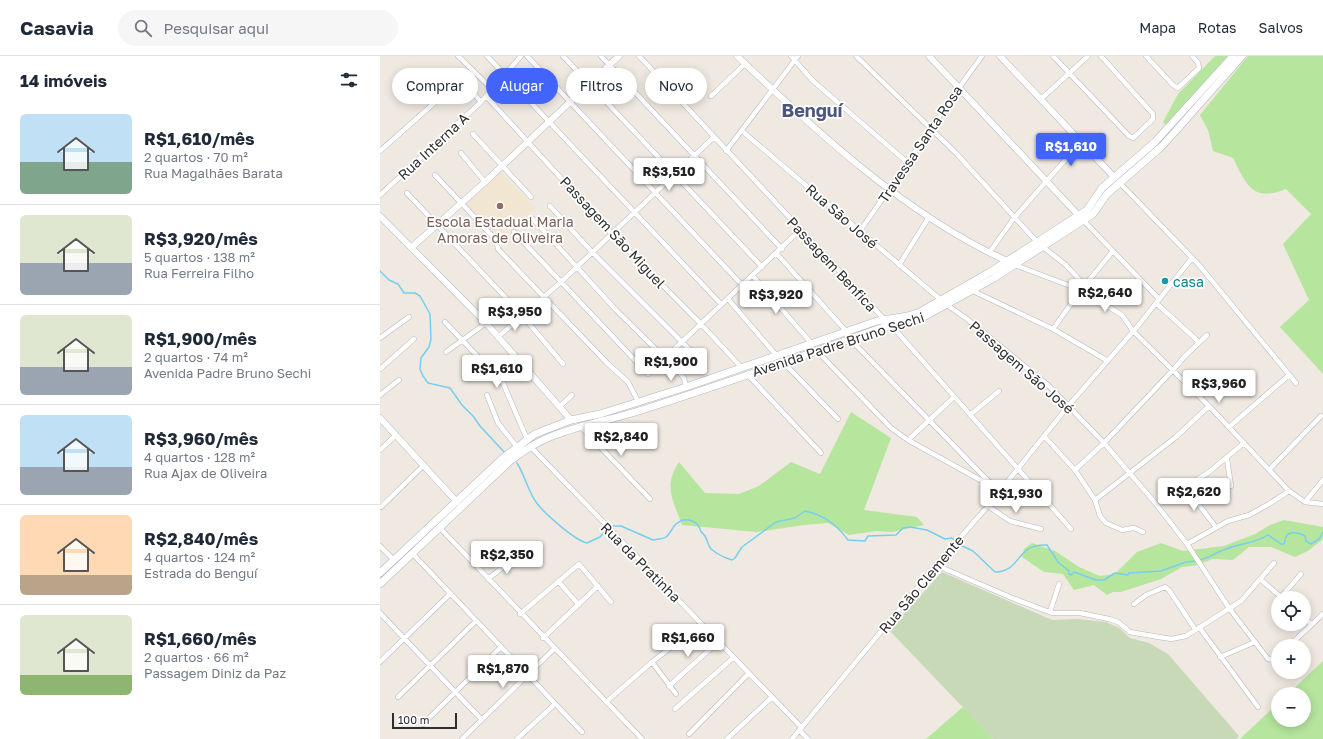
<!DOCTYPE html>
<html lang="pt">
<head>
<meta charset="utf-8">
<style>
	:root { --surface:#fff; --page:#f6f6f7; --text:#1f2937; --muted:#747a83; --line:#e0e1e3; --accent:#4264fb }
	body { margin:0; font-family:"Golos Text",sans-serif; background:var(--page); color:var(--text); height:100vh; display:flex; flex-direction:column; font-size:15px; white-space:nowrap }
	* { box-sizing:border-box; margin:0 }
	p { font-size:13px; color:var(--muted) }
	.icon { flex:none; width:22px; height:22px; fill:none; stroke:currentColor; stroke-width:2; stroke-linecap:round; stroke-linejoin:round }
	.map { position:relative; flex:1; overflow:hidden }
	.panel { display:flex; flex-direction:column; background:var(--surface); width:380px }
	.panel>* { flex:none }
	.hud { position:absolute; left:12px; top:12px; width:380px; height:36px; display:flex; gap:8px }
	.buttons { position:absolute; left:891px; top:535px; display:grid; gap:8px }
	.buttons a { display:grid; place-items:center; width:40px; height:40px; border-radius:50%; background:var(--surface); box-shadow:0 2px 10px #0003; font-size:20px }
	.scale { position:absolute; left:12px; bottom:10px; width:65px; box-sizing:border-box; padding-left:4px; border:2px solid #2e2e2e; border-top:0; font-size:11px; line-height:14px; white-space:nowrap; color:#2e2e2e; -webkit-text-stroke:3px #fff; paint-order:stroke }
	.price { position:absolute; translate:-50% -34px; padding:0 9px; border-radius:4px; background:#fff; color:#222; font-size:13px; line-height:26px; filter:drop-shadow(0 1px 2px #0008) }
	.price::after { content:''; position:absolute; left:50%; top:24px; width:12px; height:9px; margin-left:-6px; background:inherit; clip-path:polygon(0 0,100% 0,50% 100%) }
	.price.current { background:var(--accent); color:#fff }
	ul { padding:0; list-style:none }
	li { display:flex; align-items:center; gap:12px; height:100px; padding:0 20px }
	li+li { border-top:1px solid var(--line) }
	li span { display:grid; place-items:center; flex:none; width:112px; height:80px; border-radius:6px; color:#555 }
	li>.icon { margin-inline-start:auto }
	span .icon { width:48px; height:48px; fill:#fffc; stroke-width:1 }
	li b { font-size:17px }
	h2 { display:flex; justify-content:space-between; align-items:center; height:48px; padding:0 20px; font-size:17px }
	.pill { padding:0 14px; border-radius:18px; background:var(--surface); box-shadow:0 2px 10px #0003; font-size:14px; line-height:36px }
	.pill.current { background:var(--accent); color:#fff }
	header { display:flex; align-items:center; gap:24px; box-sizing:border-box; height:56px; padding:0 20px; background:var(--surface); border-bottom:1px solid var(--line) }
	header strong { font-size:19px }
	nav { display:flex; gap:22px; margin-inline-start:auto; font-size:14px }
	.search { width:280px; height:36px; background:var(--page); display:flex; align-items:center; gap:10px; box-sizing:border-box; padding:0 14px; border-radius:22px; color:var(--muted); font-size:15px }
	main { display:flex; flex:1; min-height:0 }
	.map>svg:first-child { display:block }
</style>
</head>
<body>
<header>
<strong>Casavia</strong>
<div class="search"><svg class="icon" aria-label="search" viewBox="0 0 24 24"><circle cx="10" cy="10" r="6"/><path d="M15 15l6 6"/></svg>Pesquisar aqui</div>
<nav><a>Mapa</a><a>Rotas</a><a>Salvos</a></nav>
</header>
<main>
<section class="panel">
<h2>14 imóveis<svg class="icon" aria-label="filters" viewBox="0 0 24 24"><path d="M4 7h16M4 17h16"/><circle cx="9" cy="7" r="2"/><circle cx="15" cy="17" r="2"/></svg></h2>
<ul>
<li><span style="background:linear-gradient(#bfe0f5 60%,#7fa58c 0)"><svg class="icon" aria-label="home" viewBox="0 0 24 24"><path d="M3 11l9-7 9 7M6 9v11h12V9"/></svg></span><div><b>R$1,610/mês</b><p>2 quartos · 70 m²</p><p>Rua Magalhães Barata</p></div></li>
<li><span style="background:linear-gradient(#dfe7d0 60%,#9aa5b1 0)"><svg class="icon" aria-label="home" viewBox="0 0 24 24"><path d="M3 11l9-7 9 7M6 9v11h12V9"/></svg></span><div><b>R$3,920/mês</b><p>5 quartos · 138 m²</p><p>Rua Ferreira Filho</p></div></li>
<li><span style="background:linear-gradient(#dfe7d0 65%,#9aa5b1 0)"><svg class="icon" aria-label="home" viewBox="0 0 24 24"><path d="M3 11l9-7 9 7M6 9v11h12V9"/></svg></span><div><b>R$1,900/mês</b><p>2 quartos · 74 m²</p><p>Avenida Padre Bruno Sechi</p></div></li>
<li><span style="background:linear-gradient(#bfe0f5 65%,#9aa5b1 0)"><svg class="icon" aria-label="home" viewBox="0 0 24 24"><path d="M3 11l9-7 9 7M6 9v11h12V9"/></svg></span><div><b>R$3,960/mês</b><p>4 quartos · 128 m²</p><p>Rua Ajax de Oliveira</p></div></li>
<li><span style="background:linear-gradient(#ffd9b3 75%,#b9a48a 0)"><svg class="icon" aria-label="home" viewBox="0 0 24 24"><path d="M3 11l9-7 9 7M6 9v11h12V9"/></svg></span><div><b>R$2,840/mês</b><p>4 quartos · 124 m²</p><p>Estrada do Benguí</p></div></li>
<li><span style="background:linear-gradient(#dfe7d0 75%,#8fb573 0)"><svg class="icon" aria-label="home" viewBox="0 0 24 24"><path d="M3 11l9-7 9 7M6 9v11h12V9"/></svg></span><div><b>R$1,660/mês</b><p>2 quartos · 66 m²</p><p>Passagem Diniz da Paz</p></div></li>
</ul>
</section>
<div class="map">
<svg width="943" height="683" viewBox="0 0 943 683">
	<rect width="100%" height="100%" fill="#efe9e1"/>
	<path fill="#f0e6d1" d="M120 115 155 152 120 184 85 147Z"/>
	<path fill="#b6e59e" d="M835 0H850L789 73 783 66 798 38Z
		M868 0H943V318L900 271 929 244 903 188 931 158 906 133C873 147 866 128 853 102L833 95 828 74 820 59Z
		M471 356 511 382 484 454 537 461 544 469 512 476 496 475 469 479 448 467 424 469 377 476 302 469C293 444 283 430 299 406L325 437 359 438 379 430 411 406 440 418Z
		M904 464 943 471V483L928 495 915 501 891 491H869L853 504 833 503 813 510 802 511 781 523 741 536H733L727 539 714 529 694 534 683 518 664 516 642 501 644 493 652 487 675 495 699 511 720 520 735 518 757 496 781 487 803 495 844 490 875 478 890 469Z
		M943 605V683H860L898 647V664H924V638H908Z
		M583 651 613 683H546Z"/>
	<path fill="#c8d9b8" d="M562 516 672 564 698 563 726 566 739 572 750 582 769 587 788 598 859 680 856 683H613L509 574Z"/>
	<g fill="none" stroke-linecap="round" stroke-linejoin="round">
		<path stroke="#75cff0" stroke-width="1.5" d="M0 215 9 224 18 228 24 237H35L40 240 50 258 51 283 49 291 41 302 40 313 43 320 48 327 70 332 82 349 93 360 100 370 125 397
			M137 407C144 418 147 431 154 443 161 455 194 484 207 487L220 481 227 473
			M229 470H241L273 484C278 483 283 483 286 481 290 478 292 472 296 468 306 460 318 464 321 476 328 480 326 487 331 493 337 498 345 502 352 504L355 502 362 491 396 466 415 462 425 455C444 459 456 468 468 484L485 485 488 480 516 479 523 472 530 471 547 474 565 483 572 482 575 485
			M578 488 593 495 615 516C642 516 635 487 667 489L678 506 689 515V518L691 519 694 516 716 524H724L735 517 748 519 749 517 781 515 806 506 816 505
			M820 504C832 501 838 495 849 492 862 487 876 487 888 479L901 488H904C905 486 905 483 906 481 909 474 920 477 925 480L926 485 931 488 939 483 943 476"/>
		<g stroke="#b4b7c1" stroke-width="5.5">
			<path id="minor" d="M78 0 112 33
				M107 0 341 248
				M147 0 362 229
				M183 0 382 211
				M221 0 402 193
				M259 0 505 264
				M411 0 433 25 528 107
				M476 0 576 97 657 186
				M673 0 749 80 753 82 773 63V58L721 0
				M766 0 793 29 798 32 819 12 818 7 812 0
				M106 40 231 177 321 268 361 311
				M331 40 365 8
				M661 43 708 0
				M362 75 561 244
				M93 78 151 141
				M0 95 79 25 84 26 101 46
				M346 95 418 0
				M81 97 105 126
				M55 119 116 184 118 193 227 307 248 326 259 347
				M739 126 819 209 916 327
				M27 137 142 259 183 308
				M0 139 101 46 141 0
				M170 150 212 196 318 302
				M153 163 236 254 296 313 304 322 306 331
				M704 165 779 243
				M134 176 268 318 420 174
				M479 176C521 118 559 58 602 0
				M663 191 686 209 705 230
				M609 197 634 162 701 86
				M397 198 466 275
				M519 209 549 161
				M635 209 701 234 742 259 753 275 829 350 909 435 925 446 943 448
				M373 220 432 288
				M593 235 673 273 728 305
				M348 243 396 299
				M776 247 819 286
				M567 249 587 263 669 330 724 387 776 448 807 488 849 552 888 603 894 604 898 601
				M65 266 123 327 147 383
				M511 269 691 473
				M673 273 701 234 733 195
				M118 281 181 226 334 81
				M0 282 29 261
				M471 284 619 436
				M66 296 106 267
				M438 296 511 372 528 384 613 431
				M403 306 458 363
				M0 313 34 283
				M367 318 441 397
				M0 339 19 324
				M107 339 118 367 137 391
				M179 351 192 339
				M590 359 619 335
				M201 371 270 443
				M849 371 909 319
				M664 380 695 414 715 444 720 460 726 467 742 474 754 472 763 476
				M528 384 574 341
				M150 390 421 671
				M0 394 16 379
				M847 403 851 430
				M695 414 724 387 793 314 805 300 827 279
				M889 414 941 360
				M806 432 835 470
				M795 438 829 416 864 387
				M715 444 796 381 829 350
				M925 446 943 424
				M608 450 630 465 661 473
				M1 451 44 409
				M60 472 262 683
				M807 488 848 465 869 459 889 448 909 435
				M0 490 14 504
				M129 493 142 508
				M33 498 202 676
				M556 509 632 542 672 557H700L729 563 738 566 750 576 761 578 791 583 806 580 861 545 894 507
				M108 523 136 501
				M880 523 902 542
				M178 525 199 549
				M901 541 921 518
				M754 548 766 539 785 531 789 534 815 573
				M670 556 679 528
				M0 557 102 664
				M140 558 199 508 231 546
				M924 562 931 568
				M819 571 878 651
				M163 582 218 530
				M909 590 943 558
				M840 601 875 586
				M0 606 70 538
				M272 606 296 638
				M289 630 338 586
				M18 641 96 565
				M226 646 272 606 321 568
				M295 653 353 602
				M43 668 121 591
				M419 674 428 683
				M309 678 369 617
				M82 683 174 593
				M137 683 175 648
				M347 683 392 641
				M412 683 556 509 608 450 689 349 757 271 812 202"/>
		</g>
		<g stroke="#b4b7c1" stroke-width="7">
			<path id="tertiary" d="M357 0C437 76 526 159 627 205
				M549 0 701 162
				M620 0 734 121
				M0 160 106 267 191 364
				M32 191 105 126 239 0
				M0 362 77 446"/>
		</g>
		<g stroke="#b4b7c1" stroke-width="8">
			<path id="secondary" d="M0 517 124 401 155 378 191 364 220 358 306 331 497 265 528 260 540 256 610 216 707 154 722 132 775 86 853 0
				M0 528 130 405C144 394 158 385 175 379 204 368 235 363 265 353 343 328 421 301 498 273 512 268 528 268 542 262L614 222 713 158 727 138 781 91 793 78 862 0"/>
		</g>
		<use href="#minor" stroke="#fff" stroke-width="4.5"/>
		<use href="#tertiary" stroke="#fff" stroke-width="6"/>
		<use href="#secondary" stroke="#fff" stroke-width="7"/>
	</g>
	<circle fill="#8d6e63" stroke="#fff" stroke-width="1.5" cx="120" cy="150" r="4"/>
	<circle fill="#0f9aa8" stroke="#fff" stroke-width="1.5" cx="785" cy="225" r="4"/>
	<g text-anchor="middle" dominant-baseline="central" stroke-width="3.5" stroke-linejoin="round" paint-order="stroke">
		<g font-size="14" fill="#2e2e2e" stroke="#fff">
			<text transform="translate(540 88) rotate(-56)">Travessa Santa Rosa</text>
			<text transform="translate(53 90) rotate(-43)">Rua Interna A</text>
			<text transform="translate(462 160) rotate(41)">Rua São José</text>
			<text transform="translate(233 176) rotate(47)">Passagem São Miguel</text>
			<text transform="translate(452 208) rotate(47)">Passagem Benfica</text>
			<text transform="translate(458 288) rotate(-18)">Avenida Padre Bruno Sechi</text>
			<text transform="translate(642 311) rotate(41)">Passagem São José</text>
			<text transform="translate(261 506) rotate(45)">Rua da Pratinha</text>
			<text transform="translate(541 528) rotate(-50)">Rua São Clemente</text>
		</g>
		<g font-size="14" fill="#785e54" stroke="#fff">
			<text x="120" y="165">Escola Estadual Maria<tspan x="120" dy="16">Amoras de Oliveira</tspan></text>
		</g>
		<g font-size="14" fill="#0d838f" stroke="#fff" text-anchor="start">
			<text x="793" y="225">casa</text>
		</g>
		<g font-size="18" font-weight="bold" fill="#4d5680" stroke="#fff">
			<text x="432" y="54">Benguí</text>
		</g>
	</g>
</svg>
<div class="buttons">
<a><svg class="icon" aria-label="locate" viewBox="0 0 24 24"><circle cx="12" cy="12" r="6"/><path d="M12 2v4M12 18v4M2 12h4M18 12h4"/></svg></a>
<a>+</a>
<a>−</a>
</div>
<div class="scale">100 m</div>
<b class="price current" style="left:691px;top:111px">R$1,610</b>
<b class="price" style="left:289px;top:136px">R$3,510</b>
<b class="price" style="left:725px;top:257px">R$2,640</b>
<b class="price" style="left:396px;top:259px">R$3,920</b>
<b class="price" style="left:135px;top:276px">R$3,950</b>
<b class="price" style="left:291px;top:326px">R$1,900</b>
<b class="price" style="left:117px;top:333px">R$1,610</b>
<b class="price" style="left:839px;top:348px">R$3,960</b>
<b class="price" style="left:241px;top:401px">R$2,840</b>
<b class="price" style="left:814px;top:456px">R$2,620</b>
<b class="price" style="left:636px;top:458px">R$1,930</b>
<b class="price" style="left:127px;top:519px">R$2,350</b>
<b class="price" style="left:308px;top:602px">R$1,660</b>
<b class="price" style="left:123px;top:633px">R$1,870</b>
<div class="hud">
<a class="pill">Comprar</a>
<a class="pill current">Alugar</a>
<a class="pill">Filtros</a>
<a class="pill">Novo</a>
</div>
</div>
</main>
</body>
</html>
